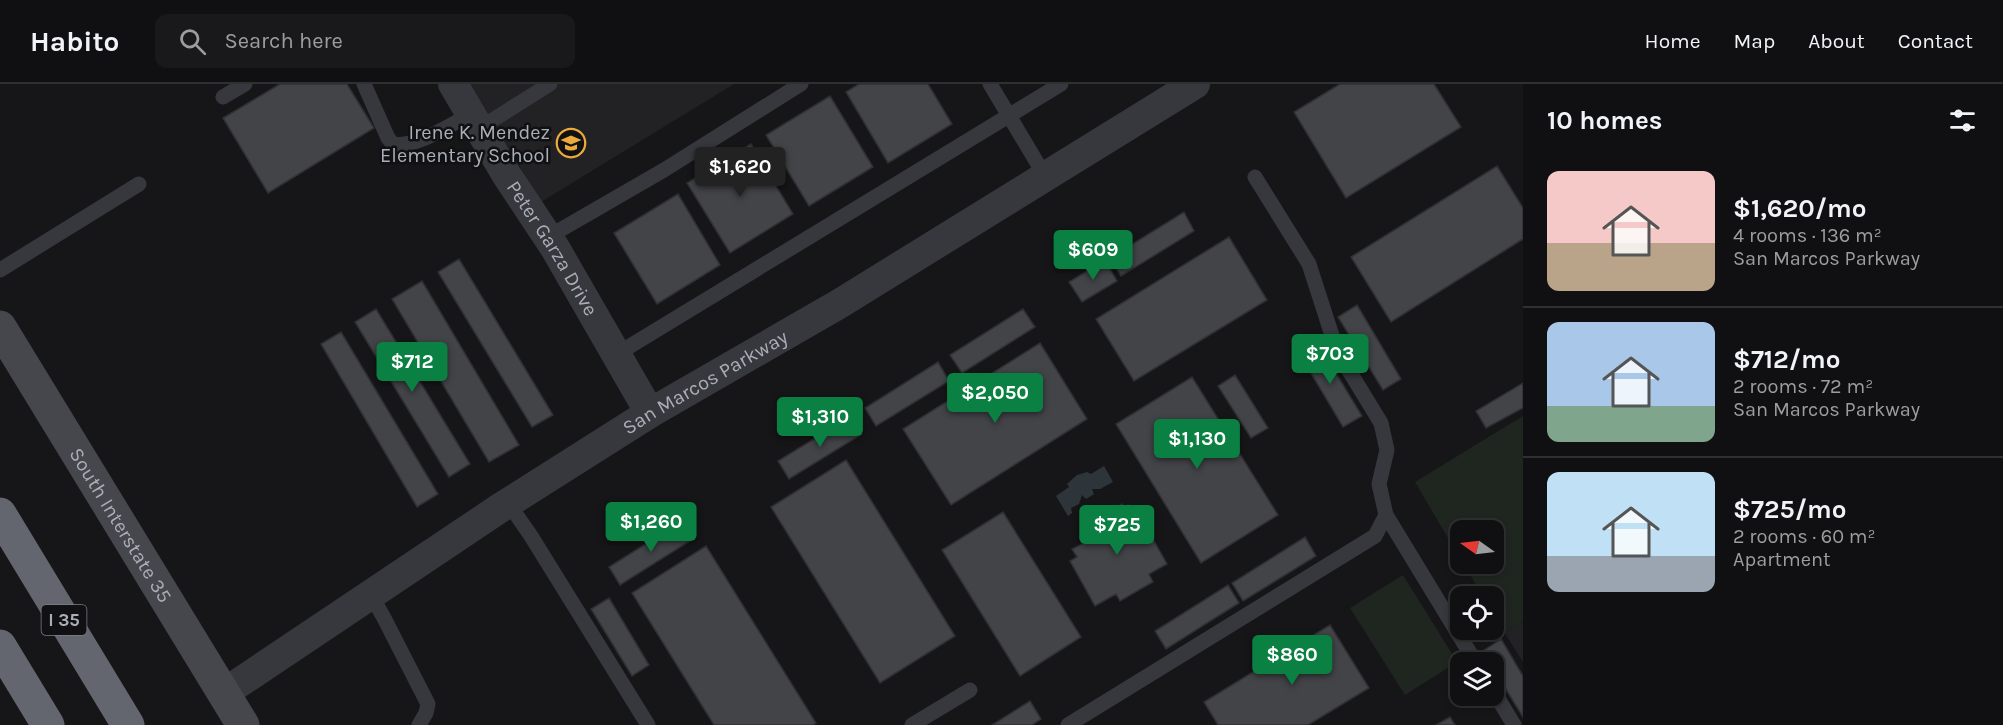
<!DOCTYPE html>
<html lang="en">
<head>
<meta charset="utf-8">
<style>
	:root { --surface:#101012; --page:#19191b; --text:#f1f3f6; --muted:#9c9d9f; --line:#303032; --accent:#0b8043 }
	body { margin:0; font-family:Karla,sans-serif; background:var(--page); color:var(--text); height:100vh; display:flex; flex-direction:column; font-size:22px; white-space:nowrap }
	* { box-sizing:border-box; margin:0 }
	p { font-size:20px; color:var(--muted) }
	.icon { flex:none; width:33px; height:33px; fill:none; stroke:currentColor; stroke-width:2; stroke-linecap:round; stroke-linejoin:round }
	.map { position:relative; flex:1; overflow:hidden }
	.sheet { display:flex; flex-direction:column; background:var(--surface); width:480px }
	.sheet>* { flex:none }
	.needle { width:39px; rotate:284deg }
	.buttons { position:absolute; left:1450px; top:436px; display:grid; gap:12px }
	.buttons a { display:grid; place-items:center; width:54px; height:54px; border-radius:12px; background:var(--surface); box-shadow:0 3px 9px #0003,0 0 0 2px var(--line); font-size:30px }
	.price { position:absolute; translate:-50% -51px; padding:0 14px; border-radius:6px; background:var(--accent); color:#fff; font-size:20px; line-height:39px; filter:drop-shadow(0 2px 3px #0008) }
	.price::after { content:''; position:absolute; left:50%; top:36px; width:18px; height:14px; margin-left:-9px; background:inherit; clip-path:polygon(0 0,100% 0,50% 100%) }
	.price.active { background:#222; color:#fff }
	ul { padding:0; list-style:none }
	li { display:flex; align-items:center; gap:18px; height:150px; padding:0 24px }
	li+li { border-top:2px solid var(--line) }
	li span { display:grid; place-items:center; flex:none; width:168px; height:120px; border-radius:12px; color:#555 }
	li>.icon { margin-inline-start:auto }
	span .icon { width:72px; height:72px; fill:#fffc; stroke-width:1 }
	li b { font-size:26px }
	h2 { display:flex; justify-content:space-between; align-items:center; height:72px; padding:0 24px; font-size:26px }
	header { display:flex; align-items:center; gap:36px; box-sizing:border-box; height:84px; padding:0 30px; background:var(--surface); border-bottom:2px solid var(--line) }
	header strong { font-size:28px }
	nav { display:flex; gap:33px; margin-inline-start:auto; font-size:21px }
	.search { width:420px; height:54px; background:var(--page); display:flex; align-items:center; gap:15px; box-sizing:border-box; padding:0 21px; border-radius:12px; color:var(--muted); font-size:22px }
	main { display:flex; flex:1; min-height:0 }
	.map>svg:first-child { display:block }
</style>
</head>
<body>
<header>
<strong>Habito</strong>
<div class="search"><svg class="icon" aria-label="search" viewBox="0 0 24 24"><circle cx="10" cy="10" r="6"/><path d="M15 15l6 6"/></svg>Search here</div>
<nav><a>Home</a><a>Map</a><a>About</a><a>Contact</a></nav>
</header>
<main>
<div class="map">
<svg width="1523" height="641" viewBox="0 0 1523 641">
	<rect width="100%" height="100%" fill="#161618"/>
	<path fill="#222225" d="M470 0H734L541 118Z
		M1523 537V578L1504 548Z"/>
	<path fill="#1e261f" d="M1523 332V537L1504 548 1494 531V513H1483L1464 480H1494V447H1461V476L1415 398Z
		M1403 491 1457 578 1405 611 1350 524Z"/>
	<path fill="#2d353b" d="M1104 382 1113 398 1100 405H1092L1094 410 1086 415 1082 411 1079 420 1071 424 1072 429 1068 432 1056 412 1069 403 1067 400 1077 391 1087 388 1091 390Z"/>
	<path fill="#434448" stroke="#303034" stroke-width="1.5" d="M280 0H347L374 44 268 109 223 34Z
		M859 0H928L952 40 888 79 846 8Z
		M1340 0H1434L1461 43 1346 114 1294 28Z
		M830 12 873 83 809 122 766 51Z
		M751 60 793 130 730 169 687 99Z
		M1497 82 1523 124V155L1391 238 1351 173Z
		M678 110 720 181 657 220 614 149Z
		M1184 128 1194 147 1121 192 1110 174Z
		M1229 153 1267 216 1134 297 1096 235Z
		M459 175 553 331 532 343 438 188Z
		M1105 176 1117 197 1082 218 1069 198Z
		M422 197 519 361 489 378 392 215Z
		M1357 221 1401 295 1383 306 1338 233Z
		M376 225 470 380 449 393 355 238Z
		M1023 225 1035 243 962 289 950 271Z
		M341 248 438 410 417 423 321 260Z
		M1317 258 1362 332 1343 343 1299 269Z
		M1040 259 1087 335 951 421 903 345Z
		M938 278 949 297 876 342 865 324Z
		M1235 291 1268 344 1251 354 1218 302Z
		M1192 293 1278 431 1201 479 1116 340Z
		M1523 299V324L1486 344 1476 327Z
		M851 332 862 350 789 395 778 377Z
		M846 376 955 552 880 599 771 423Z
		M1122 420 1124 423 1128 421 1137 436 1141 434 1167 480 1149 490 1153 498 1120 517 1116 510 1095 522 1070 477 1077 473 1072 465 1088 457 1083 448 1092 443 1090 438Z
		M1003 428 1081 553 1020 592 942 466Z
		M682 437 693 455 620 501 609 483Z
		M1305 453 1316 472 1243 517 1232 499Z
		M706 462 816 639 813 641H714L632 509Z
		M1228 501 1239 519 1166 565 1155 547Z
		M609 514 649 581 632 592 591 525Z
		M1330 541 1369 604 1308 641H1218L1204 618Z
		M1501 555 1523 592V633L1494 586V579H1490L1483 567Z
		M1030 617 1041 635 1032 641H992Z
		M1450 633 1455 641H1436Z"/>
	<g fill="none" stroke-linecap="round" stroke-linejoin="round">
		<path stroke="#37383d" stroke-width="15" d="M364 0 388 54 393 60C417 64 450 41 471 30
			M990 0 1045 92
			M223 13 245 0
			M480 44 550 0
			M548 153 664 86 801 0
			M0 186 139 100
			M617 270 1061 0
			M508 419 531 452 648 641
			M1386 431 1476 579
			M371 511 384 534 428 620 426 629 419 641
			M1494 608 1514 641
			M912 641 970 606
			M1068 641 1375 452 1386 431 1379 400 1387 366 1381 339 1337 267 1309 180 1255 93"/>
		<g stroke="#37383d" stroke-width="30">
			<path id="s1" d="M453 0 506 90 555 164 650 329"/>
			<path id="s2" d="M224 609 500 424 650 329 839 220 1195 0"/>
		</g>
		<path stroke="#45474d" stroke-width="33" id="s3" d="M0 243 243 641"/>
		<path stroke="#63666e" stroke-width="33" d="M0 430 128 641
			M0 562 48 641"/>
	</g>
	<defs>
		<g id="school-ring" transform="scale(1.5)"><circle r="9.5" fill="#111113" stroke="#ebab3c" stroke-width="1.5"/><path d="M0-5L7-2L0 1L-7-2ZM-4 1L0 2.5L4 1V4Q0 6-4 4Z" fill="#ebab3c"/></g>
	</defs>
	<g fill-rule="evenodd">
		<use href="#school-ring" x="571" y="59"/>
	</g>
	<g text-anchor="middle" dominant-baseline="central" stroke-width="5" stroke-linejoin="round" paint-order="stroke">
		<rect fill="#111113" stroke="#7b7f86" stroke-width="1.5" x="41.5" y="521" width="45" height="30" rx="4.5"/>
		<g font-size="18" font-weight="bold" fill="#a9aeb7">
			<text x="64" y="536">I 35</text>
		</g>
		<g font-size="20" fill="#a9aeb7" stroke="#111113" text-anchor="end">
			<text x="550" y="48">Irene K. Mendez<tspan x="550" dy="23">Elementary School</tspan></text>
		</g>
		<g font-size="20" fill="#a9aeb7" stroke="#111113">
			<text stroke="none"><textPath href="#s1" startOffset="192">Peter Garza Drive</textPath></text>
			<text stroke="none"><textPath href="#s2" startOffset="573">San Marcos Parkway</textPath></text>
			<text stroke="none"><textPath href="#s3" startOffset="232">South Interstate 35</textPath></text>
		</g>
	</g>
</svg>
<div class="buttons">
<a><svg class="needle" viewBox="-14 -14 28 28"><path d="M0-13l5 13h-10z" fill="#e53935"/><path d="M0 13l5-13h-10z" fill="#9c9d9f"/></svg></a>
<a><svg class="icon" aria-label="locate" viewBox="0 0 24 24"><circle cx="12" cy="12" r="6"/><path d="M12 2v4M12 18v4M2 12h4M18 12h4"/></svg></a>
<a><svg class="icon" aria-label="layers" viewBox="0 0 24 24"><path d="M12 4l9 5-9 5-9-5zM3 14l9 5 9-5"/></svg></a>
</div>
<b class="price active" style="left:740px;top:114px">$1,620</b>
<b class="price" style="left:1093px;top:197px">$609</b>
<b class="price" style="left:1330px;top:301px">$703</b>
<b class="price" style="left:412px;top:309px">$712</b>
<b class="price" style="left:995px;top:340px">$2,050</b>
<b class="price" style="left:820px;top:364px">$1,310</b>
<b class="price" style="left:1197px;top:386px">$1,130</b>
<b class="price" style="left:651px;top:469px">$1,260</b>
<b class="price" style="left:1117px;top:472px">$725</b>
<b class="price" style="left:1292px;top:602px">$860</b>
</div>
<section class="sheet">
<h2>10 homes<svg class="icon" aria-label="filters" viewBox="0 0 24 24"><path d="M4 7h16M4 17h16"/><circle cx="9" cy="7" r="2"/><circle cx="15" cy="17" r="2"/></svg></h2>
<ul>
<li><span style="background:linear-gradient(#f6c9c9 60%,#b9a48a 0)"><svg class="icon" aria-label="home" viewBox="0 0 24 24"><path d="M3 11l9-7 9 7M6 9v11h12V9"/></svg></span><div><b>$1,620/mo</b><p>4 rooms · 136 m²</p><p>San Marcos Parkway</p></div></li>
<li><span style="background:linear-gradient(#a9c7e8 70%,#7fa58c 0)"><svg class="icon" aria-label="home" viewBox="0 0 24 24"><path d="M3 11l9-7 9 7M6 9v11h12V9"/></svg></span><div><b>$712/mo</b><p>2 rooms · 72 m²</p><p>San Marcos Parkway</p></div></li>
<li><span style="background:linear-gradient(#bfe0f5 70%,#9aa5b1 0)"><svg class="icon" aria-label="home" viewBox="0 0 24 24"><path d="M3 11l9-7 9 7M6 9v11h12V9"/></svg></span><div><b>$725/mo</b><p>2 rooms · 60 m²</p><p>Apartment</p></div></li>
</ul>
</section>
</main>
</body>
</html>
